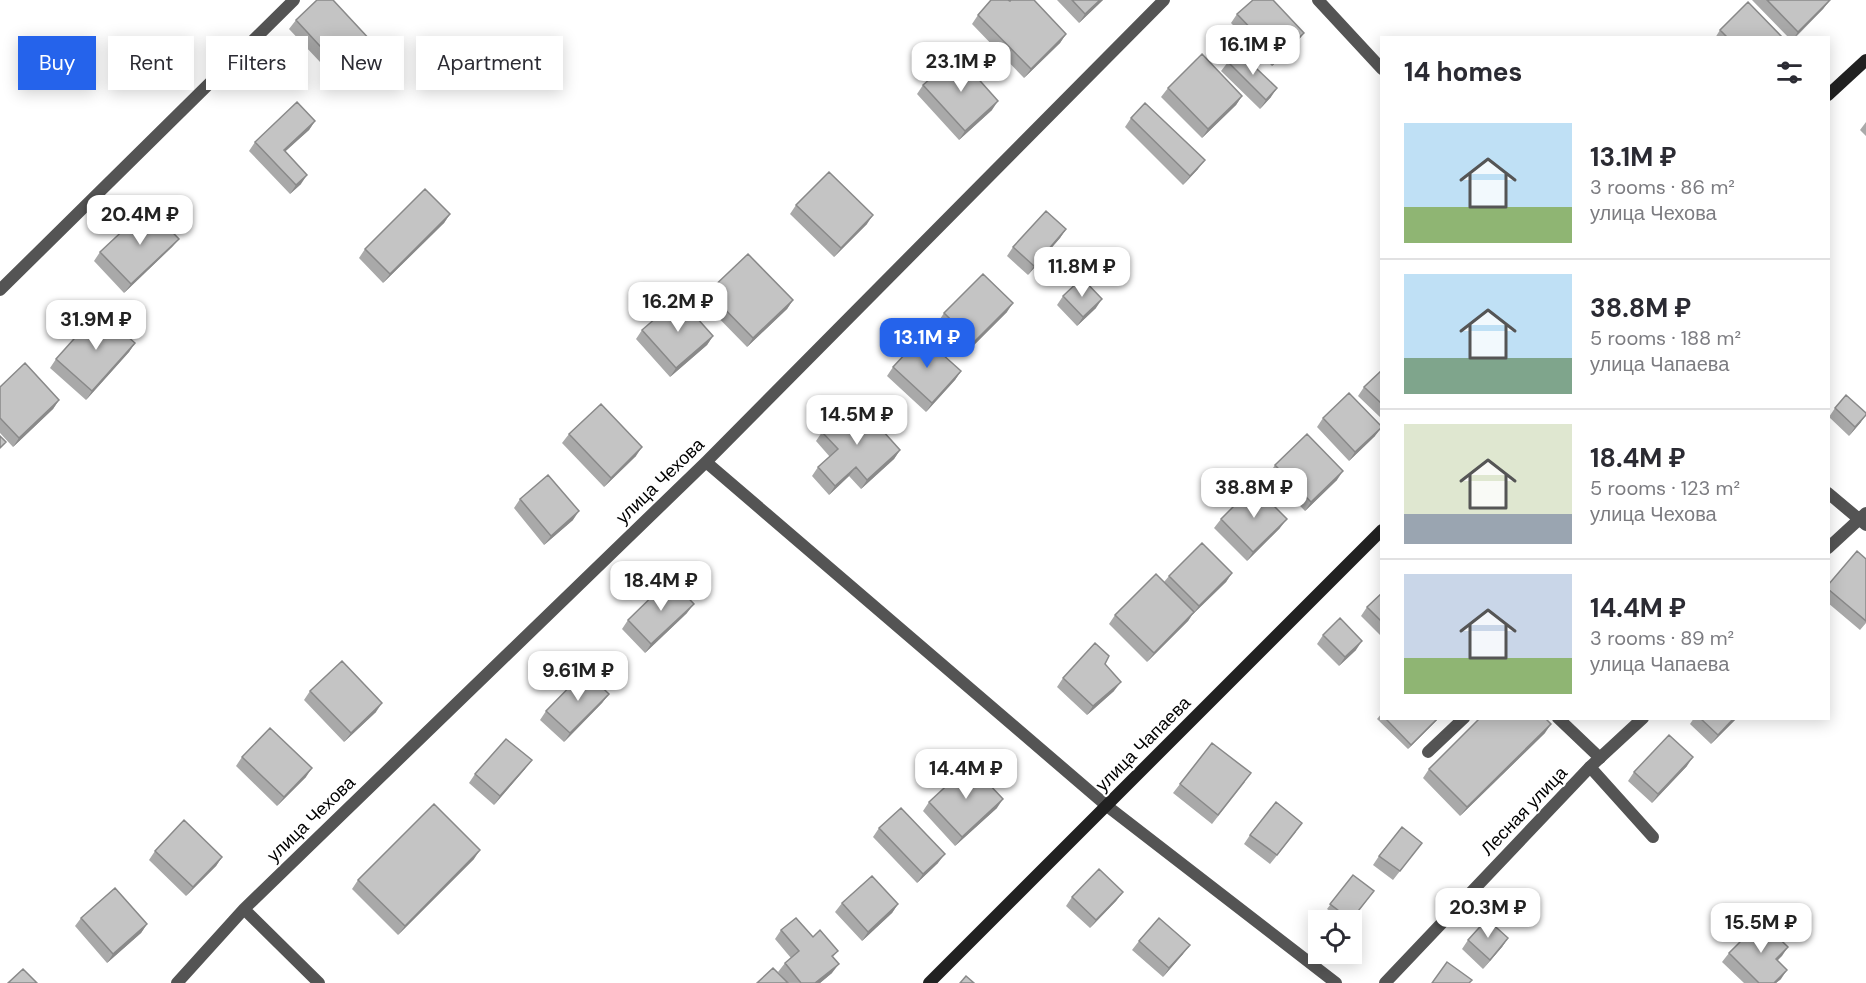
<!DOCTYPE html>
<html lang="en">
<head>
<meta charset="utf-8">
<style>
	:root { --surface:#fff; --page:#f7f7f7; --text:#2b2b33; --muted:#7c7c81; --line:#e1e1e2; --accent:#2563eb }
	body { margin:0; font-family:"DM Sans",sans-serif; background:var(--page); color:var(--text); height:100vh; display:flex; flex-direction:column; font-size:22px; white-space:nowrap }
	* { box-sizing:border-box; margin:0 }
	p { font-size:20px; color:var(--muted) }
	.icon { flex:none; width:33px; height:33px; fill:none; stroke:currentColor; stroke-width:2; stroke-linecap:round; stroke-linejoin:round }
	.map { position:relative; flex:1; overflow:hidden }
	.sheet { position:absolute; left:1380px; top:36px; width:450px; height:684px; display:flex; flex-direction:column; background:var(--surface); border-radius:0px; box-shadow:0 3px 15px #0003 }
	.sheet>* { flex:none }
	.banner { position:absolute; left:18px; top:36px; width:570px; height:54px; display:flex; gap:12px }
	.buttons { position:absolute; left:1308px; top:910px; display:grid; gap:12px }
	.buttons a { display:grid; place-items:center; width:54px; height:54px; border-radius:0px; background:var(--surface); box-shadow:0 3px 15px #0003; font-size:30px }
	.price { position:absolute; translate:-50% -51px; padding:0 14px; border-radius:12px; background:#fff; color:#222; font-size:20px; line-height:39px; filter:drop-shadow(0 2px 3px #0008) }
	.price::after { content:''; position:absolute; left:50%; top:36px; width:18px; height:14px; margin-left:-9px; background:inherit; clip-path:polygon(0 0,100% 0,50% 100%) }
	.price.active { background:var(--accent); color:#fff }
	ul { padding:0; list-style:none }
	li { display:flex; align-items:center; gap:18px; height:150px; padding:0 24px }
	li+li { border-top:2px solid var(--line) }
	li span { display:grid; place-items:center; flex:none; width:168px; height:120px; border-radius:0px; color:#555 }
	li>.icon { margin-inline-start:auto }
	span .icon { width:72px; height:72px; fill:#fffc; stroke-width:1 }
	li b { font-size:26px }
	h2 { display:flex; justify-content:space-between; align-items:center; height:72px; padding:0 24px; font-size:26px }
	.pill { padding:0 21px; border-radius:0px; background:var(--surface); box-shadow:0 3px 15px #0003; font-size:21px; line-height:54px }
	.pill.active { background:var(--accent); color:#fff }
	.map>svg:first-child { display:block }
</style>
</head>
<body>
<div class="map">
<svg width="1866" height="983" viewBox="0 0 1866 983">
	<rect width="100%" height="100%" fill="#fff"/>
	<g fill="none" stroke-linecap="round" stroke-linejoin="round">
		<path stroke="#545454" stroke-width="12" d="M1558 718 1600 758
			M1428 752 1464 718
			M1590 767 1653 837"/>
		<path stroke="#545454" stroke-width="12" d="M1318 0 1382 69
			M0 290 294 0
			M706 462 1107 806 1336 983
			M1828 493 1866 525
			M1828 548 1866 513
			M244 909 319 983
			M177 983 244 909 706 462 1164 0
			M1385 983 1590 767 1643 718"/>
		<path stroke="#212121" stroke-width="12" d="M1828 95 1866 60
			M929 983 1382 530"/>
	</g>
	<path fill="#a9a9a9" d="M1057 0H1103L1079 23Z
		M1752 0H1830L1823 9 1795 38H1789Z
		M1237 14 1304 33 1297 42 1272 66 1231 23Z
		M978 15 1066 34 1060 43 1024 78 972 24Z
		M296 20 366 51 336 79 289 29Z
		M1720 30 1783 38H1715Z
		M1228 62 1271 97 1260 109 1221 71Z
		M923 85 992 110 959 140 917 94Z
		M1168 88 1242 96 1236 105 1202 138 1161 97Z
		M1131 118 1198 169 1183 185 1125 127Z
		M315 121 309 130 285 151 301 184 290 194 249 151 255 142Z
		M1866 122V136L1860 130Z
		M796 205 867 224 834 257 790 214Z
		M450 214 444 223 383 283 359 258 365 249Z
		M1066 229 1060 238 1028 275 1007 256 1013 247Z
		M179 239 172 247 124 293 94 261 100 252Z
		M708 292 793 300 787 309 747 347 702 301Z
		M1063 296 1096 308 1077 326 1057 305Z
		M1007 312 968 351 938 322 944 313Z
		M642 330 713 336 707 345 670 377 636 339Z
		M135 343 129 352 86 400 50 368 56 359Z
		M893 367 961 371 955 380 926 412 887 376Z
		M1382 370V419L1358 396 1364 387Z
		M0 387 59 400 53 409 13 447 0 433Z
		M1835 408 1861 422 1849 436 1829 417Z
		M1323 418 1375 436 1349 461 1317 427Z
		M822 432 900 450 894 459 861 489 849 476 829 495 812 476 818 467 830 457 816 441Z
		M569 434 636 456 604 487 562 443Z
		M1275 465 1337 480 1305 511 1269 474Z
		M520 499 573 520 544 545 514 508Z
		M1221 519 1280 528 1247 561 1214 528Z
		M1866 559V623L1860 630 1828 603V585Z
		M1232 573 1226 582 1192 615 1188 621 1147 662 1109 624 1115 615 1164 582 1169 576Z
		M1382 593V637L1361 616 1367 607Z
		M687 613 645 653 622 629 628 620Z
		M1323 635 1356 650 1339 666 1317 644Z
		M1105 664 1114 691 1087 715 1057 687 1063 678Z
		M310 691 376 712 344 742 304 700Z
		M609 694 602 703 564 742 540 720 546 711Z
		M1382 713V718H1439L1408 749 1377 719Z
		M1694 718H1737L1711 744 1690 724Z
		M1545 733 1460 816 1423 778 1429 769Z
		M242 757 306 777 277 806 236 766Z
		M1687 766 1652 803 1628 781 1634 772Z
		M525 769 494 805 469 783 475 774Z
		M1245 782 1212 824 1173 793 1180 784Z
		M929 802 997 808 955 846 923 811Z
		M879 828 938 863 917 883 873 837Z
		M1296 832 1270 864 1244 844 1250 835Z
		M155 851 222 857 216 866 186 896 149 860Z
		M1415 852 1393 880 1373 865 1379 856Z
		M474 859 398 935 352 889 358 880Z
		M1353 875 1374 891 1351 921H1343L1327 909Z
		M1123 892 1116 901 1090 928 1066 906 1072 897Z
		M842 903 898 904 892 913 862 941 835 912Z
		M81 918 147 924 141 933 107 963 75 926Z
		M781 930 813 937 838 951 833 957 832 973 820 983H757L785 980 778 972 785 963 791 958 775 939Z
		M1508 938 1502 947 1483 969 1462 949 1468 940Z
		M1139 941 1183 954 1163 977 1132 950Z
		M1788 947 1777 960 1781 979 1776 983H1744L1722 962 1729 953Z"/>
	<path fill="#898989" d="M1100 0H1103L1079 23 1085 14Z
		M1830 0 1823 9 1794 38 1798 32Z
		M1304 33 1297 42 1272 66 1278 57Z
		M1066 34 1060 43 1024 78 1031 69Z
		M372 42 366 51 336 79 342 70Z
		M1277 88 1271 97 1260 109 1266 100Z
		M1242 96 1236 105 1202 138 1208 129Z
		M998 101 992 110 959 140 965 131Z
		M315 121 309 130 277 159 284 150Z
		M1205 160 1198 169 1183 185 1190 176Z
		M307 175 301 184 290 194 296 185Z
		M450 214 444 223 383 283 390 274Z
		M873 215 867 224 834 257 841 248Z
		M1066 229 1060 238 1028 275 1034 266Z
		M179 239 172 247 124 293 131 284Z
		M1102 299 1096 308 1077 326 1083 317Z
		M793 300 787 309 747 347 753 338Z
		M1013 303 1007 312 968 351 974 342Z
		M713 336 707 345 670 377 676 368Z
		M135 343 129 352 86 400 92 391Z
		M961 371 955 380 926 412 932 403Z
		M59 400 53 409 13 447 19 438Z
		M1866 415 1861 422 1849 436 1855 427Z
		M1382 427 1375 436 1349 461 1355 452Z
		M642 447 636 456 604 487 611 478Z
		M900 450 894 459 861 489 867 480Z
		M856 467 849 476 829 495 835 486Z
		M1343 471 1337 480 1305 511 1311 502Z
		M579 511 573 520 544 545 551 536Z
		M1287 519 1280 528 1247 561 1253 552Z
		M1232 573 1226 582 1192 615 1199 606Z
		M694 604 687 613 645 653 651 644Z
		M1194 612 1188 621 1147 662 1154 653Z
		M1362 641 1356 650 1339 666 1345 657Z
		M1121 682 1114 691 1087 715 1093 706Z
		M609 694 602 703 564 742 570 733Z
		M382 703 376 712 344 742 351 733Z
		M1438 718H1439L1408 749 1411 745Z
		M1734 718H1737L1711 744 1718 735Z
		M1551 724 1545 733 1460 816 1467 807Z
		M1693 757 1687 766 1652 803 1658 794Z
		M532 760 525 769 494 805 500 796Z
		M312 768 306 777 277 806 284 797Z
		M1003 799 997 808 955 846 962 837Z
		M480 850 474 859 398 935 405 926Z
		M945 854 938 863 917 883 923 874Z
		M222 857 216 866 186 896 193 887Z
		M1123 892 1116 901 1090 928 1096 920Z
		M898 904 892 913 862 941 868 932Z
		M147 924 141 933 107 963 113 954Z
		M1508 938 1502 947 1483 969 1490 960Z
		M1190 945 1183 954 1163 977 1169 968Z
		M1788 947 1782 956 1770 968 1776 959Z
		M839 964 832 973 820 983H815Z
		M1787 970 1781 979 1776 983H1774Z"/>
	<path fill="#c4c4c4" stroke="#898989" stroke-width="1.5" d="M317 0H333L372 42 342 70 296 20Z
		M991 0H1008L1010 1 1011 0H1034L1066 34 1031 69 978 15Z
		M1072 0H1100L1085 14Z
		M1253 0H1273L1304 33 1278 57 1237 14Z
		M1767 0H1830L1798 32Z
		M1748 2 1783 38H1728L1720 30Z
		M1238 51 1277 88 1266 100 1228 62Z
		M1202 54 1242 96 1208 129 1168 88Z
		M957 55 998 101 965 131 923 85Z
		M297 102 315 121 284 150 307 175 296 185 255 142Z
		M1145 103 1205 160 1190 176 1131 118Z
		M829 172 873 215 841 248 796 205Z
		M425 189 450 214 390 274 365 249Z
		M148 207 179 239 131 284 100 252Z
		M1046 211 1066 229 1034 266 1013 247Z
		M748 254 793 300 753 338 708 292Z
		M983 274 1013 303 974 342 944 313Z
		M1082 278 1102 299 1083 317 1063 296Z
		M679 298 713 336 676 368 642 330Z
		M99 311 135 343 92 391 56 359Z
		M922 336 961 371 932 403 893 367Z
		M25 363 59 400 19 438 0 418V387Z
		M1382 370V404L1364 387Z
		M1349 393 1382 427 1355 452 1323 418Z
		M1846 395 1866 413V415L1855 427 1835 408Z
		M856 401 900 450 867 480 856 467 835 486 818 467 838 449 822 432Z
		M601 404 642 447 611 478 569 434Z
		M1307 434 1343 471 1311 502 1275 465Z
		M0 436 6 442 0 448Z
		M548 475 579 511 551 536 520 499Z
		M1254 486 1287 519 1253 552 1221 519Z
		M1202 543 1232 573 1199 606 1169 576Z
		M1857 551 1866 559V621L1828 589V585Z
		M1156 574 1194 612 1154 653 1115 615Z
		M670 579 694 604 651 644 628 620Z
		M1382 593V622L1367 607Z
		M1340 618 1362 641 1345 657 1323 635Z
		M1095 643 1109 656 1105 664 1121 682 1093 706 1063 678Z
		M342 661 382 703 351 733 310 691Z
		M585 671 609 694 570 733 546 711Z
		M1385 718H1438L1411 745Z
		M1480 718H1545L1551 724 1467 807 1429 769Z
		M1700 718H1734L1718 735Z
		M270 728 312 768 284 797 242 757Z
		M1669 735 1693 757 1658 794 1634 772Z
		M506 739 532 760 500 796 475 774Z
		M1212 743 1251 773 1218 815 1180 784Z
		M970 764 1003 799 962 837 929 802Z
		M1276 802 1302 823 1277 855 1250 835Z
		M434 804 480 850 405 926 358 880Z
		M901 808 945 854 923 874 879 828Z
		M184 820 222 857 193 887 155 851Z
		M1402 827 1422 843 1400 871 1379 856Z
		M1099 869 1123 892 1096 920 1072 897Z
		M1353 875 1374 891 1351 920 1330 904Z
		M872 876 898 904 868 932 842 903Z
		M115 888 147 924 113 954 81 918Z
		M796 918 813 937 820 930 838 951 832 956 839 964 815 983H801L785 963 799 951 781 930Z
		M1159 918 1190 945 1169 968 1139 941Z
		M1487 919 1508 938 1490 960 1468 940Z
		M1761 921 1788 947 1776 959 1787 970 1774 983H1759L1729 953Z
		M1447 962 1472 980 1469 983H1432Z
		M773 968 788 983H757Z
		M23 969 37 983H8Z
		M966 976 974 983H960Z"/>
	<g text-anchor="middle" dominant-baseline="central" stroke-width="4.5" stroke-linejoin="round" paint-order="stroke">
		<g font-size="18" fill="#000" stroke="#fff">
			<text transform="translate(660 481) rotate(-44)">улица Чехова</text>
			<text transform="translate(1143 744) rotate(-45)">улица Чапаева</text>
			<text transform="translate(1524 811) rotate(-46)">Лесная улица</text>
			<text transform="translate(311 819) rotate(-44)">улица Чехова</text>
		</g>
	</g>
</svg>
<div class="buttons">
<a><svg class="icon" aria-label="locate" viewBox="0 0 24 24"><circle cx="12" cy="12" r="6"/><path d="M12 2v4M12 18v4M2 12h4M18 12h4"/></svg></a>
</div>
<b class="price" style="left:1253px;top:76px">16.1M ₽</b>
<b class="price" style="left:961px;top:93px">23.1M ₽</b>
<b class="price" style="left:140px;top:246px">20.4M ₽</b>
<b class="price" style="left:1082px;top:298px">11.8M ₽</b>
<b class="price" style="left:678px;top:333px">16.2M ₽</b>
<b class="price" style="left:96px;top:351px">31.9M ₽</b>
<b class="price active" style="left:927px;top:369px">13.1M ₽</b>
<b class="price" style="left:857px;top:446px">14.5M ₽</b>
<b class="price" style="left:1254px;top:519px">38.8M ₽</b>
<b class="price" style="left:661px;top:612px">18.4M ₽</b>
<b class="price" style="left:578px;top:702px">9.61M ₽</b>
<b class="price" style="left:966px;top:800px">14.4M ₽</b>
<b class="price" style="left:1488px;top:939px">20.3M ₽</b>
<b class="price" style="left:1761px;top:954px">15.5M ₽</b>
<div class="banner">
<a class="pill active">Buy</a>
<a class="pill">Rent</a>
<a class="pill">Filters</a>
<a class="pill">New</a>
<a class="pill">Apartment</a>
</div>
<section class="sheet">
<h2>14 homes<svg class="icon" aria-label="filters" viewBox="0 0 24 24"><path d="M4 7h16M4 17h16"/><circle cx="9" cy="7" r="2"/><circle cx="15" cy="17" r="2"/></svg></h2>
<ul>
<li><span style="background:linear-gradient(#bfe0f5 70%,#8fb573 0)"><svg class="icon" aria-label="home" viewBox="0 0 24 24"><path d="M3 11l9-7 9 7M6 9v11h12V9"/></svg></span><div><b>13.1M ₽</b><p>3 rooms · 86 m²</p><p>улица Чехова</p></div></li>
<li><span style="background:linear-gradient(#bfe0f5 70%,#7fa58c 0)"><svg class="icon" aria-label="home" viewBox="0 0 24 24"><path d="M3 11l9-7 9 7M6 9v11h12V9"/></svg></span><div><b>38.8M ₽</b><p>5 rooms · 188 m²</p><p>улица Чапаева</p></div></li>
<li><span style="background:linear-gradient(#dfe7d0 75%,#9aa5b1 0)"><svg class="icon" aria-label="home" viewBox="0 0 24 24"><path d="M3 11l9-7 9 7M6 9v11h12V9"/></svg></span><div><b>18.4M ₽</b><p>5 rooms · 123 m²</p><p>улица Чехова</p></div></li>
<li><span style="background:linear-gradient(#c9d6e8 70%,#8fb573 0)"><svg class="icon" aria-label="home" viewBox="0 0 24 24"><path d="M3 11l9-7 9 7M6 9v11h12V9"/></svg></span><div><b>14.4M ₽</b><p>3 rooms · 89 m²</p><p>улица Чапаева</p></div></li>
</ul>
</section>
</div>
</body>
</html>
